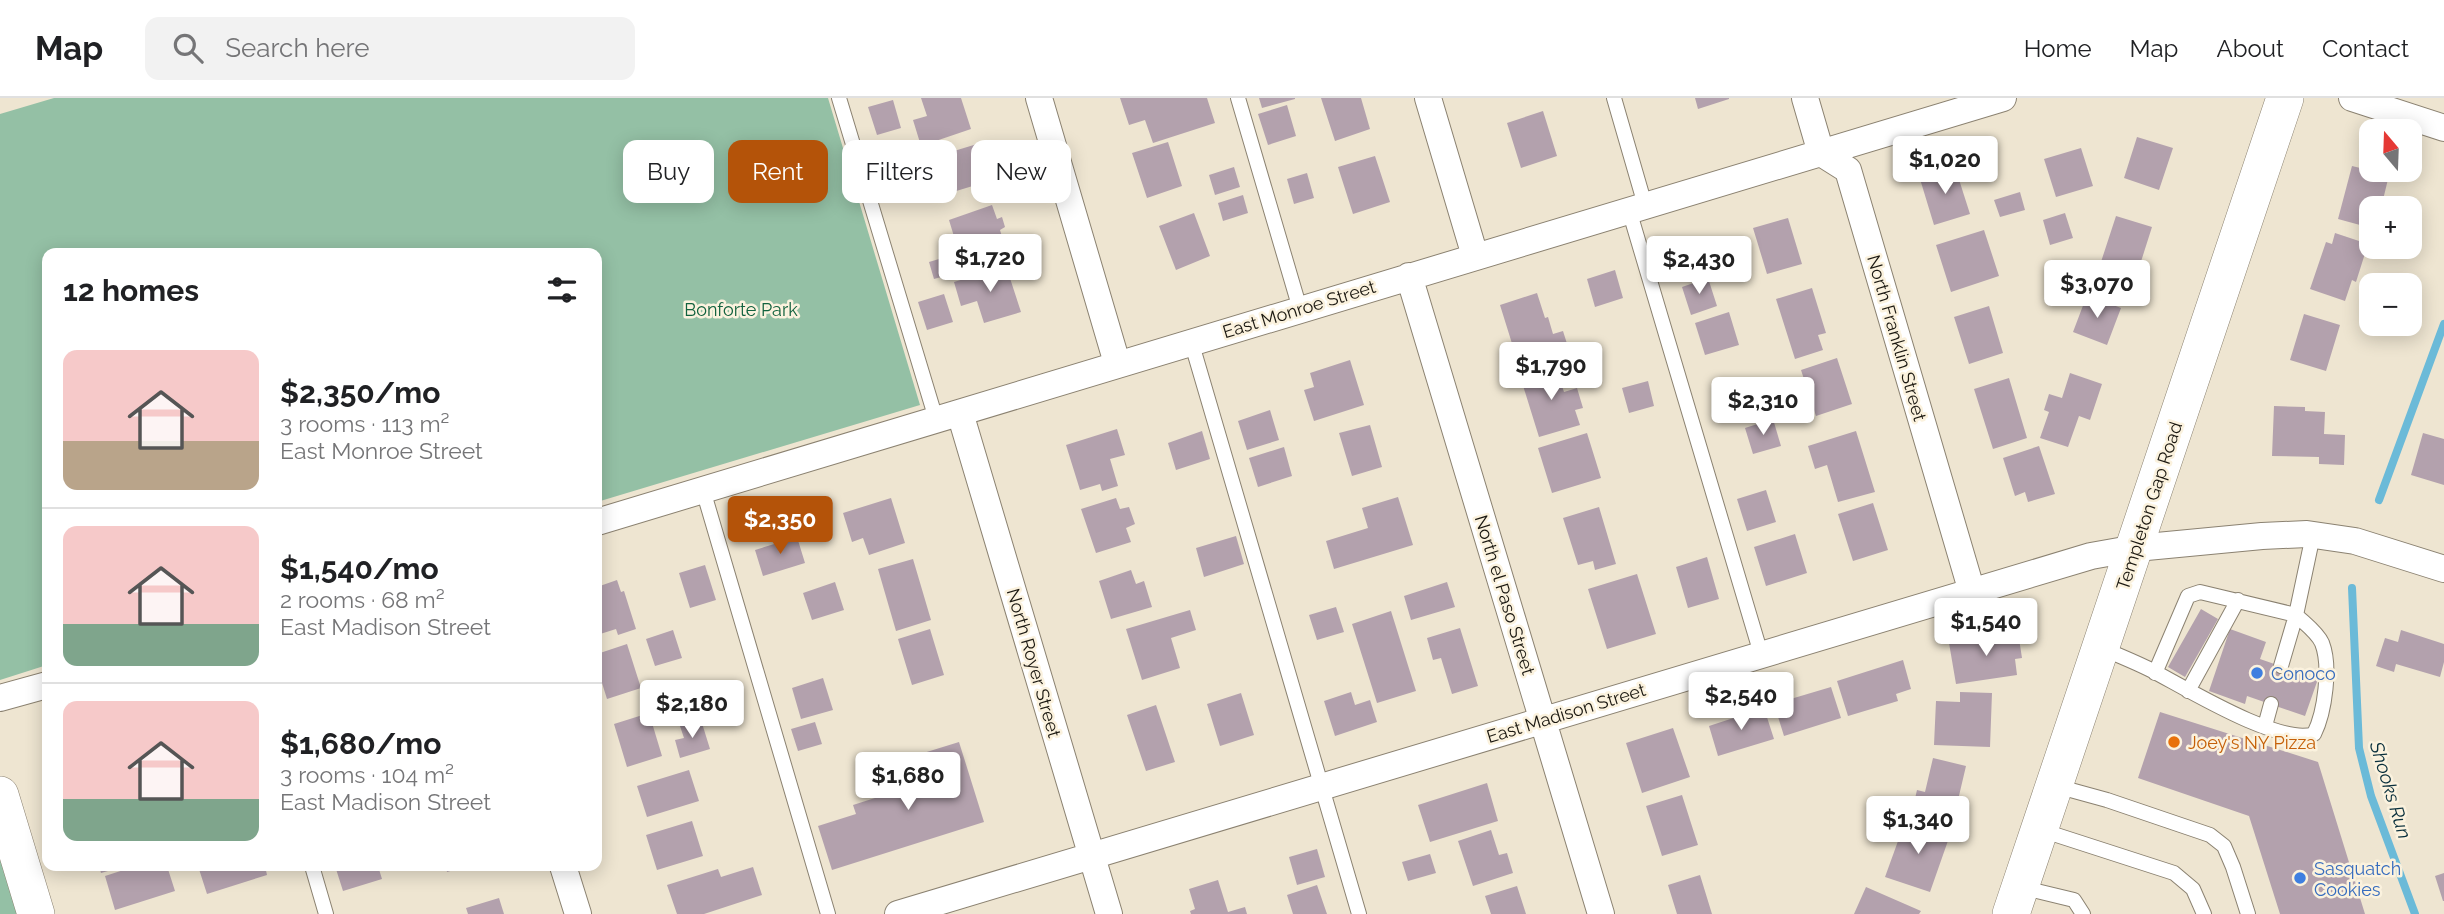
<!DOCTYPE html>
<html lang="en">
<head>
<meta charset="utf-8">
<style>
	:root { --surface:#fff; --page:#f2f2f2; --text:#202124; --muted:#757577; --line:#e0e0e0; --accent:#b45309 }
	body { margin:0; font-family:Raleway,sans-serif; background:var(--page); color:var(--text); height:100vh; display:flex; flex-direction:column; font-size:26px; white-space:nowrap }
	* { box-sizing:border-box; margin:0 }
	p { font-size:23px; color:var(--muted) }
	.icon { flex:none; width:38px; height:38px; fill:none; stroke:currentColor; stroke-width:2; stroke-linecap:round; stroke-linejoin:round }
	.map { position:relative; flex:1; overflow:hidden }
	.side { position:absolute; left:42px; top:150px; width:560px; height:623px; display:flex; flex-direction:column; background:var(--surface); border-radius:14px; box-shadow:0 4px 18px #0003 }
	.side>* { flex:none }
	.hud { position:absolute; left:623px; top:42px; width:665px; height:63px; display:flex; gap:14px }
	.needle { width:46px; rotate:341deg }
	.fabs { position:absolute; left:2359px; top:21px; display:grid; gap:14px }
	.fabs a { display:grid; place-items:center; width:63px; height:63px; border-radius:14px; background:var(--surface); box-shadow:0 4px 18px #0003; font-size:35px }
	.price { position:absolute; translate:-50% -60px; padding:0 16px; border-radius:7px; background:#fff; color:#222; font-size:23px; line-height:46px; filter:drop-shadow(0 2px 4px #0008) }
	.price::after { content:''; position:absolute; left:50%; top:42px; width:21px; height:16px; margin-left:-10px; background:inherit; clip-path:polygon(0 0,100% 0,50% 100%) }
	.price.on { background:var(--accent); color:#fff }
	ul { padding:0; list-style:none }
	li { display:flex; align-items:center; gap:21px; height:175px; padding:0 21px }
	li+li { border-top:2px solid var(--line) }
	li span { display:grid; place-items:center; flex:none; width:196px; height:140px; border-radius:14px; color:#555 }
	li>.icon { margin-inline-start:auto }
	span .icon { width:84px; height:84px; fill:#fffc; stroke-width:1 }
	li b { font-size:30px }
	h2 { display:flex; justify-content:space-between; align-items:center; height:84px; padding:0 21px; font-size:30px }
	.tag { padding:0 24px; border-radius:14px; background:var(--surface); box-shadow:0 4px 18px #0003; font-size:24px; line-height:63px }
	.tag.on { background:var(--accent); color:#fff }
	header { display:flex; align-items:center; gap:42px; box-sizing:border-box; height:98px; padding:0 35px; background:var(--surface); border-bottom:2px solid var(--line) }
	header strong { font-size:33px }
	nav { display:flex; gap:38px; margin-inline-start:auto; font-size:24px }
	.search { width:490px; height:63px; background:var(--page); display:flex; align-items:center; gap:18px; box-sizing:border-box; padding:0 24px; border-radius:14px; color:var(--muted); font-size:26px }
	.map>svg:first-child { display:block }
</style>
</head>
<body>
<header>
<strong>Map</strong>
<div class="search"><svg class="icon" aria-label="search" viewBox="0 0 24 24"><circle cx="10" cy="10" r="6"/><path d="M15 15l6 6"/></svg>Search here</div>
<nav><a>Home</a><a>Map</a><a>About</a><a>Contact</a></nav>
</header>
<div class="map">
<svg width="2444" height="816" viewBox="0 0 2444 816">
	<rect width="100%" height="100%" fill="#eee5d1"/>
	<path fill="#94c0a5" d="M54 0H828L920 307 597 404V156H47V567L0 582V16Z
		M0 738 24 816H0Z"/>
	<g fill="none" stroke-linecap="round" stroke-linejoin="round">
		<path stroke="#6bbad8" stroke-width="8" d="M2379 402 2444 226
			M2352 490 2359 650 2371 698 2415 816"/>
	</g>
	<path fill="#b3a1ad" d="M921 0H961L971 31 921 48 913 22 927 18Z
		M1120 0H1207L1215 25 1153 45 1145 22 1129 27Z
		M1259 0H1295V1L1262 10Z
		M1321 0H1361L1370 31 1335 43Z
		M1695 0H1729V1L1698 11Z
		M893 2 901 30 877 37 868 9Z
		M1287 7 1296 38 1268 47 1258 16Z
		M1543 13 1557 58 1521 70 1507 25Z
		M2137 39 2173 50 2159 92 2124 80Z
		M1168 44 1182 88 1147 100 1132 55Z
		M977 46 989 83 953 94 941 57Z
		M2081 50 2093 88 2056 99 2044 61Z
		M1375 58 1390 104 1353 116 1338 69Z
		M2352 68 2389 77 2382 106 2394 110H2371V130L2338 121Z
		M1234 69 1240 89 1215 97 1209 77Z
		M1955 69 1970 116 1934 127 1920 81Z
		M1307 75 1314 100 1294 106 1287 81Z
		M2020 94 2025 112 2000 119 1994 102Z
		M1243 97 1248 115 1223 123 1218 105Z
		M992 107 997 121 1002 119 1005 129 1000 132 1003 142 963 154 969 171 934 181 929 164 959 155 949 122Z
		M1194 115 1210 158 1176 172 1159 128Z
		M2065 115 2073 140 2050 147 2043 122Z
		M2116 118 2152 129 2130 198 2102 189 2100 193 2071 183 2077 163 2099 170Z
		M1788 120 1802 166 1767 176 1753 130Z
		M1984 132 1999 178 1951 194 1936 147Z
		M2335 135 2368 146 2356 184 2352 182 2345 203 2310 191 2326 144 2332 146Z
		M1006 168 1021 214 984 225 977 203 961 208 954 184Z
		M1615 172 1623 200 1595 209 1587 181Z
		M1708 180 1717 208 1691 217 1682 189Z
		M1812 190 1826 235 1818 237 1823 252 1795 261 1776 201Z
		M1537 195 1545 220 1548 219 1553 236 1563 233 1569 252 1519 268 1500 207Z
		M944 196 953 224 927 232 918 204Z
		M2087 197 2121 210 2107 247 2073 234Z
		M1989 208 2003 255 1969 266 1954 219Z
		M1729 214 1739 247 1705 257 1695 225Z
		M2304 216 2340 227 2326 273 2290 262Z
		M1837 260 1852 306 1816 318 1801 272Z
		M1350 262 1364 307 1314 323 1304 292 1314 289 1310 275Z
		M1555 267 1564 294 1577 290 1583 310 1575 312 1580 327 1539 339 1520 278Z
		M2070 275 2102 286 2090 322 2079 318 2068 349 2040 340 2049 314 2044 312 2049 296 2062 300Z
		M2009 280 2027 340 1993 351 1974 291Z
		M1648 283 1654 308 1629 315 1622 290Z
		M2274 308 2305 309V313L2325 314 2324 336 2345 337 2344 367 2319 366V359L2272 358Z
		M1270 312 1279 342 1247 352 1238 323Z
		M1773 321 1781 348 1753 356 1745 330Z
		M1370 327 1382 369 1352 378 1339 335Z
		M1117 331 1125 357 1110 361 1118 388 1102 393 1100 386 1080 392 1066 347Z
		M1202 333 1210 361 1176 372 1168 345Z
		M1856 333 1875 394 1838 404 1827 367 1815 371 1808 348Z
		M1587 335 1601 380 1552 395 1538 350Z
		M2423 335 2444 341V387L2411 377Z
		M2039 348 2055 396 2028 404 2025 394 2015 398 2003 360Z
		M1284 349 1292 378 1258 389 1249 360Z
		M1766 392 1776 424 1747 433 1737 401Z
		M1398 399 1413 447 1334 471 1326 443 1368 430 1362 410Z
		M891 400 905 445 869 457 863 440 852 444 843 415Z
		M1116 400 1120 411 1129 409 1135 426 1126 430 1131 444 1096 455 1081 411Z
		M1873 405 1888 452 1853 463 1838 416Z
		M1599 409 1616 466 1595 472 1593 463 1578 467 1563 420Z
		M1795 436 1807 475 1766 488 1754 449Z
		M1236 438 1244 466 1204 479 1196 450Z
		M797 439 805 465 763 478 755 452Z
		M1707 459 1719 501 1688 510 1676 469Z
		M913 461 931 522 896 533 878 471Z
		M705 467 716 502 690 510 679 475Z
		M1131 472 1136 486 1144 483 1152 509 1111 521 1099 483Z
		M1637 476 1656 536 1607 551 1588 491Z
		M617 482 621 494 624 493 636 531 618 537 616 531 597 537V489Z
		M835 484 844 512 812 522 803 495Z
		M1447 484 1455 509 1411 522 1404 498Z
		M1336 509 1344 534 1317 542 1309 517Z
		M2201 511 2218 521 2185 579 2168 569Z
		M1190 512 1196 532 1171 540 1180 570 1142 582 1126 531Z
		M1391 513 1416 593 1377 605 1352 526Z
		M1460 530 1478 588 1452 596 1441 560 1433 562 1427 540Z
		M930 531 944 577 912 587 898 541Z
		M2230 531 2266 544 2260 561 2318 581 2305 618 2247 598 2245 606 2209 593Z
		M673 532 682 560 655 568 646 541Z
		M2401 532 2444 546V564L2440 579 2396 566 2394 574 2376 568 2385 540 2398 544Z
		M2018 534 2022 560 2015 561 2017 577 1956 586 1949 545Z
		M627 546 641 590 607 601 597 569V556Z
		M1903 562 1911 591 1896 596 1898 603 1848 618 1837 583Z
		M823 580 833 612 801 621 792 590Z
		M1831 589 1841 620 1784 638 1774 606Z
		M1351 594 1355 607 1370 602 1377 624 1335 638 1324 603Z
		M1960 594 1992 595 1990 649 1934 647 1936 603 1960 604Z
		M1241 595 1254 637 1220 648 1207 606Z
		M1156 607 1175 664 1146 673 1127 617Z
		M1764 610 1774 641 1718 658 1709 628Z
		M2160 614 2318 664 2365 816H2280L2249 718 2138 680Z
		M649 615 662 658 627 669 614 626Z
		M701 622 710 651 680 660 675 642 684 640 680 628Z
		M815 624 822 646 798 653 791 631Z
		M1673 630 1690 679 1642 695 1626 645Z
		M959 644 984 724 832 772 818 728 856 716 853 707 925 684 917 657Z
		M1933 660 1966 668 1954 719 1913 709 1917 692 1925 694Z
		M689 672 699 703 647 719 637 688Z
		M1487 685 1498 723 1430 744 1418 707Z
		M1682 697 1698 747 1662 758 1646 708Z
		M1906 721 1950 737 1930 794 1885 779Z
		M692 723 703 758 657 772 646 737Z
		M1491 732 1499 757 1507 755 1513 775 1473 788 1458 743Z
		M1317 751 1325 779 1297 787 1289 759Z
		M1430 756 1436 775 1408 783 1402 764Z
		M99 768H122V769L101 775Z
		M136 768H167L175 793 115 812 105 778Z
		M198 768H265L267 777 207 796Z
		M346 768H378L382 781 343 793 336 771Z
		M446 768H463V769L447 774Z
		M753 769 762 797 704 816H677L667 787 718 771 721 779Z
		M2444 775V803H2443L2435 778Z
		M1700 777 1712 816H1677L1668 787Z
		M1218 782 1228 814 1245 809 1247 816H1191L1190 813 1195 811 1189 791Z
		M1317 787 1327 816H1293L1287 797Z
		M1517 788 1526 816H1491L1485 798Z
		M1866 789 1921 813 1919 816H1854Z
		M499 800 504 816H468L466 810Z"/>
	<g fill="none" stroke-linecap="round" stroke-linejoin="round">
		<g stroke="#8b8271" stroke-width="16">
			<path id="lane" d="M839 0 936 321
				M1238 0 1300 211
				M1614 0 1645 107
				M1629 112 1761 556
				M1191 243 1359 816
				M703 392 828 816
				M2101 550C2118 557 2135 564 2151 572 2184 589 2279 648 2314 636 2325 614 2331 568 2322 545 2317 534 2304 525 2296 517L2313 437
				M2155 575 2188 498 2200 494 2296 517 2281 568
				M2188 593 2238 502
				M2265 628 2271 606
				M2056 688 2107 702 2210 737 2224 748 2233 769 2248 816
				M2041 732 2174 775 2193 791 2204 816
				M312 768 326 816
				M2020 789 2074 802 2083 816"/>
		</g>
		<g stroke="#8b8271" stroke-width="28">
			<path id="street" d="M1039 0 1117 265
				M1428 0 1475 158
				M1805 0 1821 55 1848 72 1972 494
				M2352 0 2444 30
				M1409 178 1601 816
				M960 315 1109 816
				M597 424 2003 0
				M0 600 47 587
				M563 768 578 816
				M898 816 2091 458 2136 450 2262 438 2307 436 2355 443 2444 471"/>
		</g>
		<g stroke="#8b8271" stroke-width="38">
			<path id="secondary" d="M0 697 36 816
				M2011 816 2285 0"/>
		</g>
		<use href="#lane" stroke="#fff" stroke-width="14"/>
		<use href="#street" stroke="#fff" stroke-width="26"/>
		<use href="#secondary" stroke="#fff" stroke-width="37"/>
	</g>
	<g fill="#3f7fe0" stroke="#fbf2de" stroke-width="2.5">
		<circle cx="2257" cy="575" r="7"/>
		<circle cx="2300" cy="780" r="7"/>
	</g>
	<circle fill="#e8710a" stroke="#fbf2de" stroke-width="2.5" cx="2174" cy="644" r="7"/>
	<g text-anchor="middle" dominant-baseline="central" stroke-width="5" stroke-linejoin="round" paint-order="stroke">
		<g font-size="18" fill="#12623e" stroke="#fbf2de">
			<text x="741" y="211">Bonforte Park</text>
		</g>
		<g font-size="18" fill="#1a1710" stroke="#fbf2de">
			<text transform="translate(1299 211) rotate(-17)">East Monroe Street</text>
			<text transform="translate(1897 240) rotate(74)">North Franklin Street</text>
			<text transform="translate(2149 408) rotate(-72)">Templeton Gap Road</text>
			<text transform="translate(1505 497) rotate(73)">North el Paso Street</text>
			<text transform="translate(1034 565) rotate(74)">North Royer Street</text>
			<text transform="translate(1566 615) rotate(-17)">East Madison Street</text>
		</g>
		<g font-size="18" fill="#366cbe" stroke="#fbf2de" text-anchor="start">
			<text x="2271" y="575">Conoco</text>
			<text x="2314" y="770">Sasquatch<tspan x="2314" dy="21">Cookies</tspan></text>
		</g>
		<g font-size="18" fill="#c56008" stroke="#fbf2de" text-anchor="start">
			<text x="2188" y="644">Joey's NY Pizza</text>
		</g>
		<g font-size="19" font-style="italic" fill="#092f3c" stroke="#fbf2de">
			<text transform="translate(2391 692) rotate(73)">Shooks Run</text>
		</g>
	</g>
</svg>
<div class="fabs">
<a><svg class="needle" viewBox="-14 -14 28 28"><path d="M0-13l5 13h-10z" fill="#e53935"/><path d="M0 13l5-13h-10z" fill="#757577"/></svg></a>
<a>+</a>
<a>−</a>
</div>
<b class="price" style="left:1945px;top:98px">$1,020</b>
<b class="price" style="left:990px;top:196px">$1,720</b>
<b class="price" style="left:1699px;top:198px">$2,430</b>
<b class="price" style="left:2097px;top:222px">$3,070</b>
<b class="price" style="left:1551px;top:304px">$1,790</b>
<b class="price" style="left:1763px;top:339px">$2,310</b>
<b class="price on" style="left:780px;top:458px">$2,350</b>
<b class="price" style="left:1986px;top:560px">$1,540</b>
<b class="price" style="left:1741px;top:634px">$2,540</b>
<b class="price" style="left:692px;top:642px">$2,180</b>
<b class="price" style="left:908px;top:714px">$1,680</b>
<b class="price" style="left:1918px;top:758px">$1,340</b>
<div class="hud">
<a class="tag">Buy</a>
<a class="tag on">Rent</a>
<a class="tag">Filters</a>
<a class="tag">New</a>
</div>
<section class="side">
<h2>12 homes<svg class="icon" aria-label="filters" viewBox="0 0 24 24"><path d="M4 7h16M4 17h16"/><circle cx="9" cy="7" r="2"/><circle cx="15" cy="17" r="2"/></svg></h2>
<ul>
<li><span style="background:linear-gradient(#f6c9c9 65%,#b9a48a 0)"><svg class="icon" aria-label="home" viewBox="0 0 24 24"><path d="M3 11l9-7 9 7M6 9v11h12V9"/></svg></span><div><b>$2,350/mo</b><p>3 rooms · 113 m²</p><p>East Monroe Street</p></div></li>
<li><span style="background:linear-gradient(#f6c9c9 70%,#7fa58c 0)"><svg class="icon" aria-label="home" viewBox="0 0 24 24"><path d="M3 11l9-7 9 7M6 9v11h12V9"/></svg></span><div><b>$1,540/mo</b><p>2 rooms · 68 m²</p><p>East Madison Street</p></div></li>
<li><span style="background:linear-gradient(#f6c9c9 70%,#7fa58c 0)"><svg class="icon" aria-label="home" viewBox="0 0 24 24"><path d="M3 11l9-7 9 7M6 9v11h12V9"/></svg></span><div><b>$1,680/mo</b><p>3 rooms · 104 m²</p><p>East Madison Street</p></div></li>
</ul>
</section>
</div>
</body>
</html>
